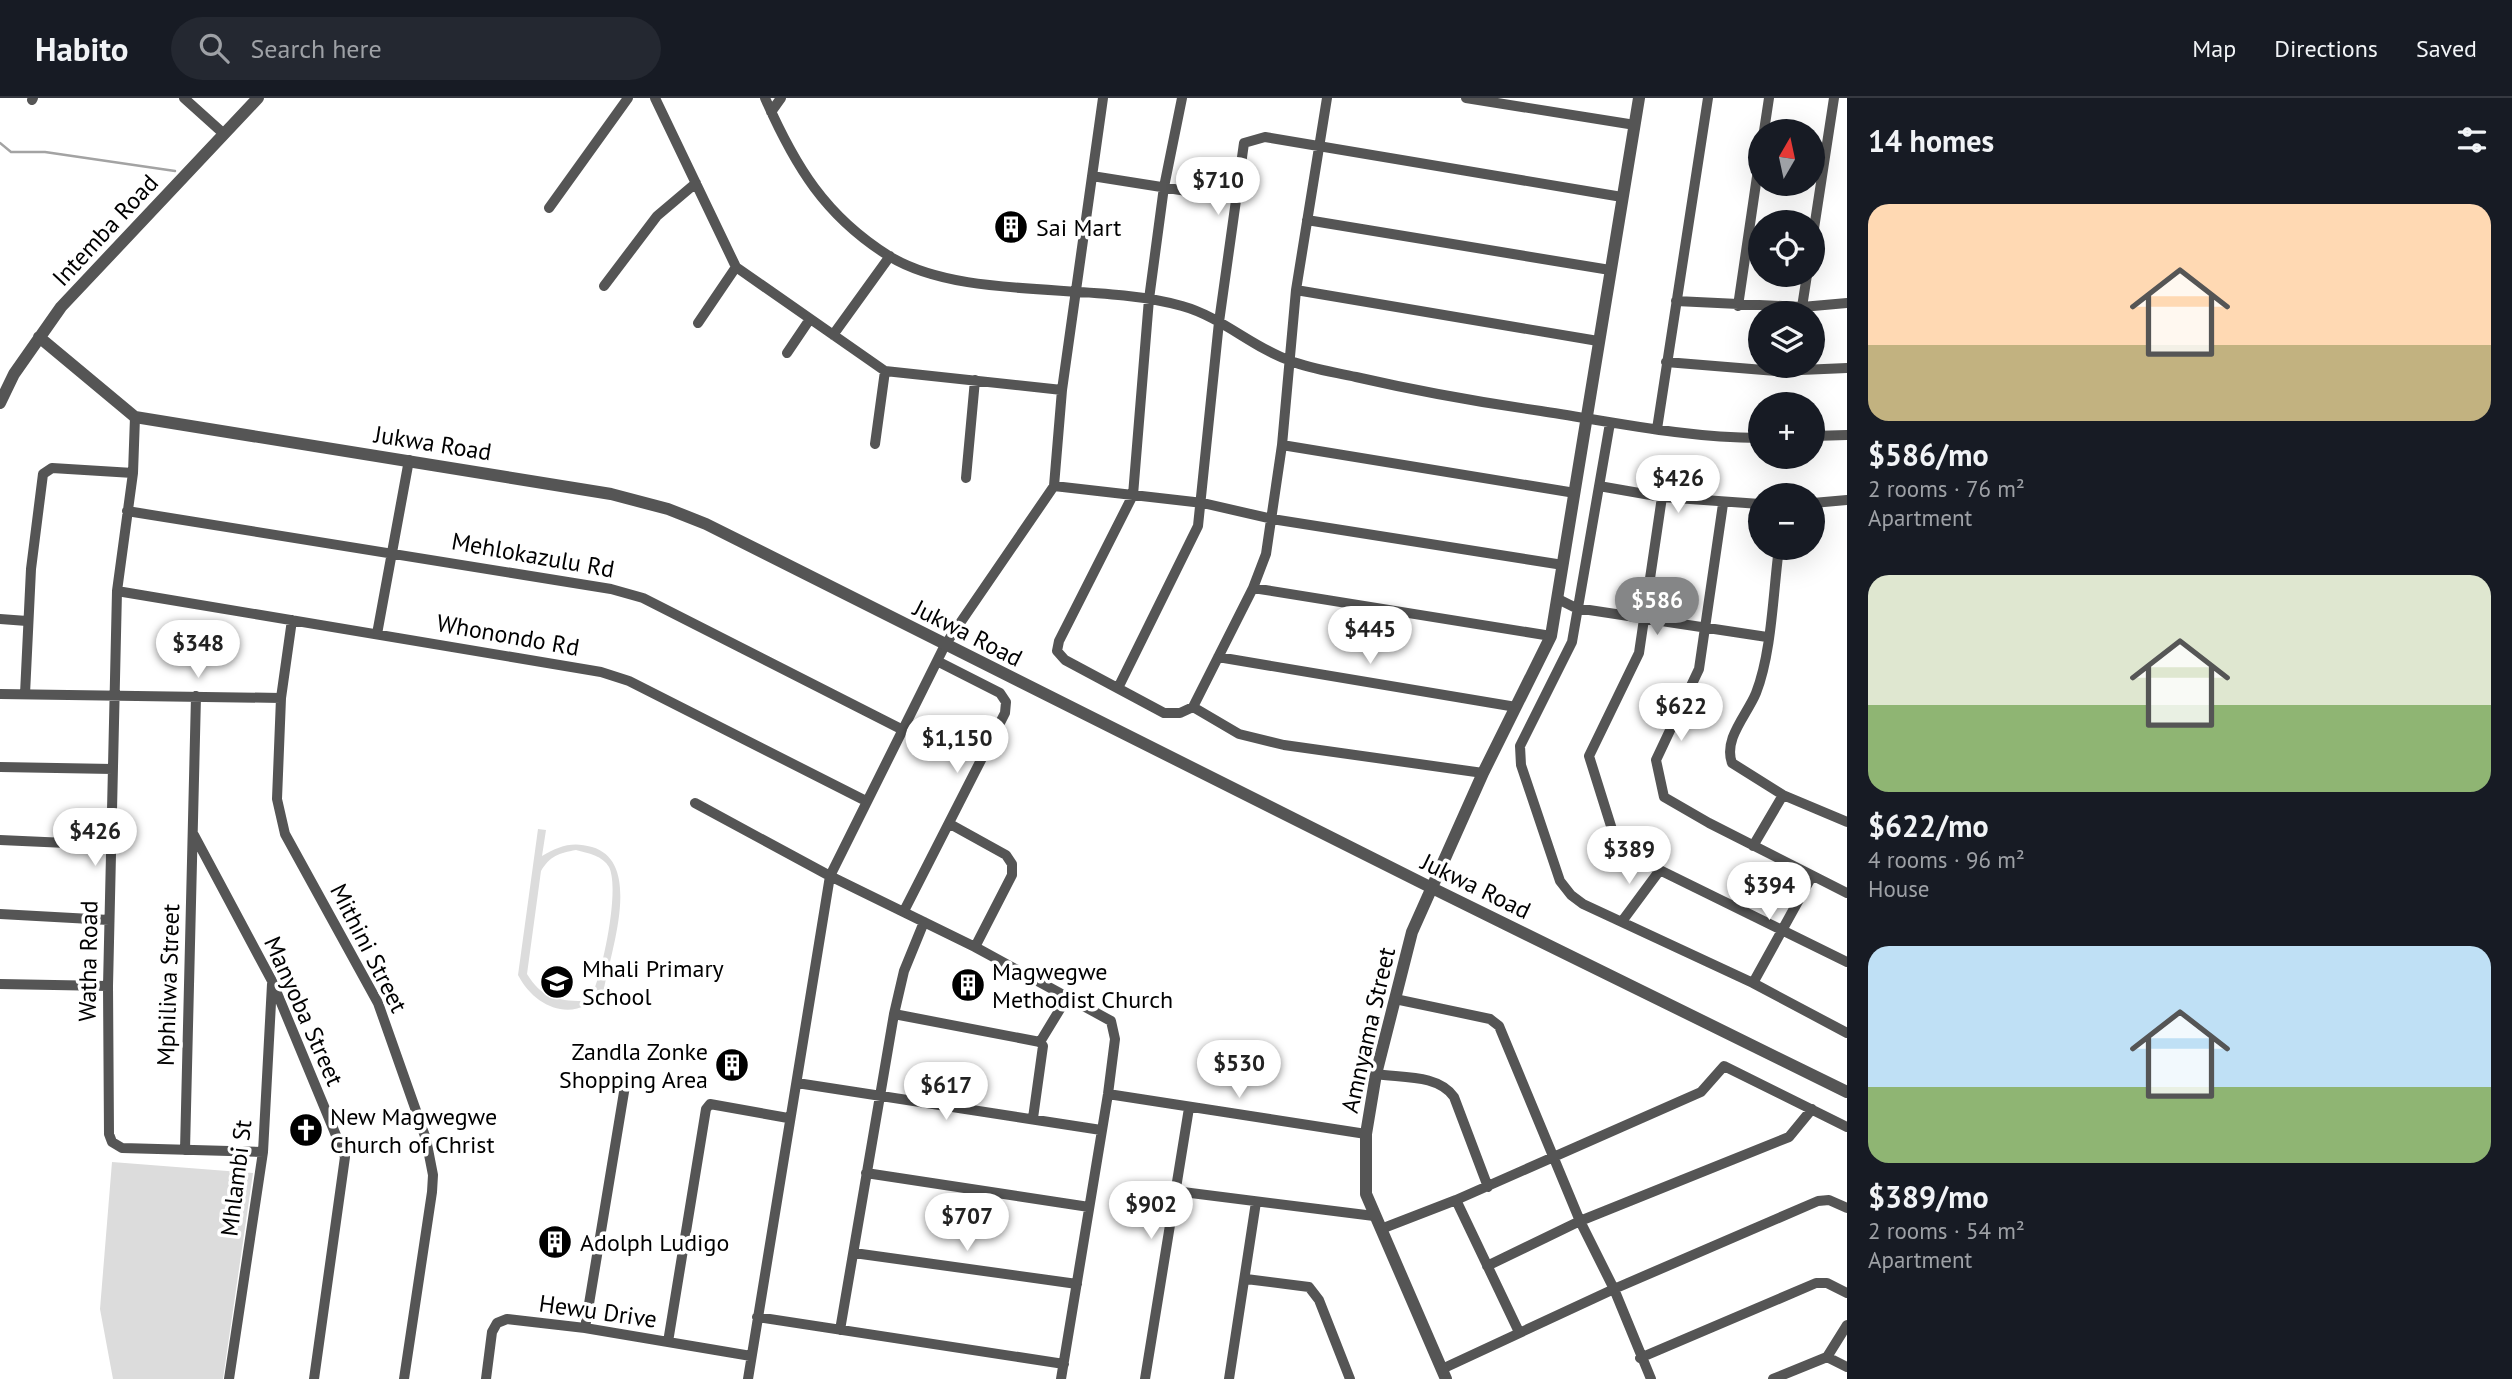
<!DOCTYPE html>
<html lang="en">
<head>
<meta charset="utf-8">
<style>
	:root { --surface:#171b24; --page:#242831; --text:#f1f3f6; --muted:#9ea1a6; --line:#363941; --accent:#858687 }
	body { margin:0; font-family:"PT Sans",sans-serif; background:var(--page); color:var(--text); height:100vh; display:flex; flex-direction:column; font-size:26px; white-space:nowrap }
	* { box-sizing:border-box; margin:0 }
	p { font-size:23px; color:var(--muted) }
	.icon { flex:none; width:38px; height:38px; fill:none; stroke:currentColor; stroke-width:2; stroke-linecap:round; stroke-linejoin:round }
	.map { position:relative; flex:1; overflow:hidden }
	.details { display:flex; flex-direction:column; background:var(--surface); width:665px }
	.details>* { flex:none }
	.needle { width:46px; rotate:9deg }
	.tools { position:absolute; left:1748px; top:21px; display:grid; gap:14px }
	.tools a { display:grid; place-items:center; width:77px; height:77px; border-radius:50%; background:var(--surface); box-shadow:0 7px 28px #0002; font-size:35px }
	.price { position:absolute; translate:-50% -60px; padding:0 16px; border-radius:24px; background:#fff; color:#222; font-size:23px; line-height:46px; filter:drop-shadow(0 2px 4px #0008) }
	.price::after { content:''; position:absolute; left:50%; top:42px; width:21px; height:16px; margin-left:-10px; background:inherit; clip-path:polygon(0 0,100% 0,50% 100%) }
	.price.selected { background:var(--accent); color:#fff }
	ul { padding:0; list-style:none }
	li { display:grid; align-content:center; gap:14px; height:371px; padding:0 21px }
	li span { display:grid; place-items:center; height:217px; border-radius:21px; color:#555 }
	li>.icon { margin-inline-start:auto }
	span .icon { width:126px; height:126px; fill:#fffc; stroke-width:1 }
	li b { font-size:30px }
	h2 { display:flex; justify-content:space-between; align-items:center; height:84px; padding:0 21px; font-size:30px }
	header { display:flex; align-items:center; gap:42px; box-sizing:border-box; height:98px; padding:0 35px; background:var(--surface); border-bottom:2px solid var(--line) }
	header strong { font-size:33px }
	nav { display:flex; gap:38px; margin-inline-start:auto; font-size:24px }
	.search { width:490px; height:63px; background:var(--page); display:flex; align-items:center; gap:18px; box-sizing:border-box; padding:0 24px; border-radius:38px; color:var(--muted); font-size:26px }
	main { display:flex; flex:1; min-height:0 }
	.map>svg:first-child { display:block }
</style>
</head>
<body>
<header>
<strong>Habito</strong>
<div class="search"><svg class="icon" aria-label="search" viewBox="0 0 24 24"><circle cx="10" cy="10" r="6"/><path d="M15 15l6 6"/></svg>Search here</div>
<nav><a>Map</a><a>Directions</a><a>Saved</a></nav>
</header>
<main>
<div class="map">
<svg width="1847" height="1281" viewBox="0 0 1847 1281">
	<rect width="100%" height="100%" fill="#fff"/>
	<path fill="#dcdcdc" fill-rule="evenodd" d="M538 731 546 732 542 758C559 748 572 743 592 749 643 764 611 852 604 891 578 927 536 912 518 877ZM576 752C588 755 603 758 609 769 620 791 603 869 594 892L583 903C556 903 541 899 527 876L541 773C550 758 559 755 576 752Z
		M112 1064 253 1075 223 1281H113L100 1211Z"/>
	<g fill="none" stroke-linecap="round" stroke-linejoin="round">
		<path stroke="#a3a3a3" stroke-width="2.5" d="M0 45 11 54H45L175 73"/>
		<path stroke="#555" stroke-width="10" d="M184 0 224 36
			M655 0 736 169 885 273 1062 292
			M765 0C795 68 825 118 889 158 964 204 1095 183 1182 208 1222 219 1253 250 1291 263 1311 271 1334 274 1356 279 1417 293 1478 304 1541 313 1613 324 1687 340 1760 340
			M1182 0 1164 89 1149 201 1133 397 1059 543 1057 553 1065 562 1164 615H1180L1193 609 1253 490 1266 456 1282 347 1296 192 1327 0
			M1466 0 1635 27
			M32 2 33 0
			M771 14 781 0
			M1764 33 1769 0
			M1092 78 1237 101
			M549 110 628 0
			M1307 122 1610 172
			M1813 137 1834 0
			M604 188 657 118 696 85
			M1296 192 1598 243
			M1676 203 1802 209 1847 205
			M1738 208 1760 58
			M1802 209 1807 177
			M698 225 736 169
			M833 237 890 158
			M787 255 810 221
			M1666 264 1776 273 1847 270
			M135 319 133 375 117 493 108 888 109 1036 112 1044 122 1050 263 1054
			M1610 325 1572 544 1520 648 1521 667 1560 783 1571 797 1583 806 1753 885 1847 935
			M1657 331 1708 0
			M1813 338 1847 337
			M875 346 885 273
			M1282 347 1575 395
			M966 380 975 282
			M1054 388 1203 405 1272 421 1563 467
			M1599 388 1662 399 1760 406
			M1662 399 1639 555 1589 658 1616 744 1625 755 1847 864
			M1813 405 1847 402
			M1723 406 1699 571 1656 662 1664 699 1709 725 1847 795
			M127 413 611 491 643 500 903 632
			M1779 450C1773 494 1772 554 1756 595 1747 617 1723 641 1732 665L1783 697 1847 724
			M1253 490 1551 538
			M117 493 601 574 629 583 866 703
			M1558 501 1576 510 1767 539
			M0 521 27 523
			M292 522 281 600 277 701 285 736 378 905 426 1041 433 1077 432 1094 404 1281
			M377 536 409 362
			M1218 559 1516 609
			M1118 590 1198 428 1219 224 1244 45 1265 39 1622 99
			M0 596 281 600
			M25 596 31 471 43 376 52 370 133 375
			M1193 609 1239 636 1284 647 1483 675
			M0 669 113 671
			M695 705 830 778 975 849 1111 923 1115 941 1108 996 1061 1281
			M950 726 1006 757 1012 766V777L975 849
			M194 737 272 883 345 1059 314 1281
			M0 742 111 747
			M1753 748 1783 697
			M904 813 1005 615 1006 604 1000 595 937 563
			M0 816 109 822
			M1623 822 1660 772
			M1753 885 1812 778
			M0 886 108 888
			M1395 901 1490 921 1499 928 1580 1123 1614 1191 1651 1281
			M894 916 1040 944 1043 948 1033 1020
			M1040 944 1068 898
			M1376 976C1401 980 1438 976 1454 999L1488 1089
			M797 985 1101 1032
			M1108 996 1366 1036
			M185 1052 196 598
			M866 1075 1089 1109
			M1175 1093 1374 1118
			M1456 1102 1519 1234
			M1381 1131 1456 1102 1701 994 1724 968 1847 1029
			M854 1155 1077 1186
			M1487 1168 1580 1123 1789 1039 1812 1011
			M1246 1181 1309 1189 1319 1202 1350 1281
			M757 1219 1064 1266
			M585 1230 625 988
			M840 1232 894 916 904 873 924 824
			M668 1244 706 1011 710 1006 788 1020
			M1827 1259 1847 1227
			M1640 1260 1816 1185H1827L1847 1195
			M1442 1271 1614 1191 1818 1103 1829 1102 1847 1110
			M229 1281 263 1054 272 886
			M486 1281 492 1234 497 1225 507 1221 585 1230 751 1258
			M748 1281 830 778 945 547 1054 388 1062 292 1103 0
			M1145 1281 1189 1010
			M1229 1281 1256 1104
			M1773 1281 1827 1259 1847 1269"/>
		<path stroke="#555" stroke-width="12" d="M39 239 135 319 611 396 668 411 706 426 1430 789 1847 994
			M0 305 14 276 61 209 258 0
			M1446 1281 1366 1096V1036L1376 976 1412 834 1483 675 1551 538 1639 0"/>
	</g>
	<defs>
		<g id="building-disc" transform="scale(1.75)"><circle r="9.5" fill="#000" stroke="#fff"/><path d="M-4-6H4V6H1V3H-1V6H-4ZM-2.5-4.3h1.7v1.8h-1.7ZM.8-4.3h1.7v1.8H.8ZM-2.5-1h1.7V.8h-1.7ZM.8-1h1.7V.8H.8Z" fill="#fff"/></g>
		<g id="school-disc" transform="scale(1.75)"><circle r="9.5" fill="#000" stroke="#fff"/><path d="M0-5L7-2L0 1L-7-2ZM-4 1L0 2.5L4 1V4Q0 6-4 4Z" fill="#fff"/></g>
		<g id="church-disc" transform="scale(1.75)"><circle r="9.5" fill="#000" stroke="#fff"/><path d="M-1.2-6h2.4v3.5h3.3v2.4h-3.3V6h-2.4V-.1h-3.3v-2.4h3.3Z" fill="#fff"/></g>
	</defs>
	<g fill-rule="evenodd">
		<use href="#building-disc" x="1011" y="129"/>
		<use href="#school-disc" x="557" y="884"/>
		<use href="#building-disc" x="968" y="887"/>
		<use href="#building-disc" x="732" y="967"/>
		<use href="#church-disc" x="306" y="1032"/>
		<use href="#building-disc" x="555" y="1144"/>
	</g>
	<g text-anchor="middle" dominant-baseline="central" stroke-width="7" stroke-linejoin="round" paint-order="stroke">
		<g font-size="24" fill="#000" stroke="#fff" text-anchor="start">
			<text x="1036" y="129">Sai Mart</text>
			<text x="582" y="870">Mhali Primary<tspan x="582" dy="28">School</tspan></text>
			<text x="992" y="873">Magwegwe<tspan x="992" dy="28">Methodist Church</tspan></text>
			<text x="708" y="953" text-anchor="end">Zandla Zonke<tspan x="708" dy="28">Shopping Area</tspan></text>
			<text x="330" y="1018">New Magwegwe<tspan x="330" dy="28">Church of Christ</tspan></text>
			<text x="580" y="1144">Adolph Ludigo</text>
		</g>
		<g font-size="24" fill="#000" stroke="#fff">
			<text transform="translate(105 132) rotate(-47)">Intemba Road</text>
			<text transform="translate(433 345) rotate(9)">Jukwa Road</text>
			<text transform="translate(533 457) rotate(10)">Mehlokazulu Rd</text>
			<text transform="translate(968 535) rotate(27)">Jukwa Road</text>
			<text transform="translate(508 537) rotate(10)">Whonondo Rd</text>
			<text transform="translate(1476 788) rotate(26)">Jukwa Road</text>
			<text transform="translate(369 850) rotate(63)">Mithini Street</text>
			<text transform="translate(88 863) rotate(-89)">Watha Road</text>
			<text transform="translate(168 887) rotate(-88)">Mphiliwa Street</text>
			<text transform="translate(304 913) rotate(66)">Manyoba Street</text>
			<text transform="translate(1368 932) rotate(-77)">Amnyama Street</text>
			<text transform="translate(236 1080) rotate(-83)">Mhlambi St</text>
			<text transform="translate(598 1213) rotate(8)">Hewu Drive</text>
		</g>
	</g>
</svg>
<div class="tools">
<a><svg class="needle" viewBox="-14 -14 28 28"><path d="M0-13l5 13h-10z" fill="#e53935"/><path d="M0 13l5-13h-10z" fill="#9ea1a6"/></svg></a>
<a><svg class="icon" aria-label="locate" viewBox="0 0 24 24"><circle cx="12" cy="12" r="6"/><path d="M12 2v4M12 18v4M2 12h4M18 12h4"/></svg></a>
<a><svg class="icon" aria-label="layers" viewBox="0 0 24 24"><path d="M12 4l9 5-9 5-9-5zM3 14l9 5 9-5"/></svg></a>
<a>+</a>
<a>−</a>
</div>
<b class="price" style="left:1218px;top:119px">$710</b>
<b class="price" style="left:1678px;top:417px">$426</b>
<b class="price selected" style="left:1657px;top:539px">$586</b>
<b class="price" style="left:1370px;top:568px">$445</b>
<b class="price" style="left:198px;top:582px">$348</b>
<b class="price" style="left:1681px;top:645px">$622</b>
<b class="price" style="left:957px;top:677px">$1,150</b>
<b class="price" style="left:95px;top:770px">$426</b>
<b class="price" style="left:1629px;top:788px">$389</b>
<b class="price" style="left:1769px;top:824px">$394</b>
<b class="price" style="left:1239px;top:1002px">$530</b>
<b class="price" style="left:946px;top:1024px">$617</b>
<b class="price" style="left:1151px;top:1143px">$902</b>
<b class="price" style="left:967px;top:1155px">$707</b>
</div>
<section class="details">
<h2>14 homes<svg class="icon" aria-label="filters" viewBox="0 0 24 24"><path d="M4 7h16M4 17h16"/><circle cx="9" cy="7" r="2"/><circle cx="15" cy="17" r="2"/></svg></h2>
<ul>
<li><span style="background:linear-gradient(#ffd9b3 65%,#c2b280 0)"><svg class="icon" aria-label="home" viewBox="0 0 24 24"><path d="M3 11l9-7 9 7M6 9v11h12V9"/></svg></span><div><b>$586/mo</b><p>2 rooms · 76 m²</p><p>Apartment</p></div></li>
<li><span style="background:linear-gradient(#dfe7d0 60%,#8fb573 0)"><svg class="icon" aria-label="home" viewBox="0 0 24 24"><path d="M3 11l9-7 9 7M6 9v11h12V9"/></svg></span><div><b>$622/mo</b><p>4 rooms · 96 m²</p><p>House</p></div></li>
<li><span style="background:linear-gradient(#bfe0f5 65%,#8fb573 0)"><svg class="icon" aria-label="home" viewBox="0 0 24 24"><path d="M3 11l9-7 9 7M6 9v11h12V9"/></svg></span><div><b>$389/mo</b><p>2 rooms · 54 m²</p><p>Apartment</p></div></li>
</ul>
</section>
</main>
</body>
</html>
